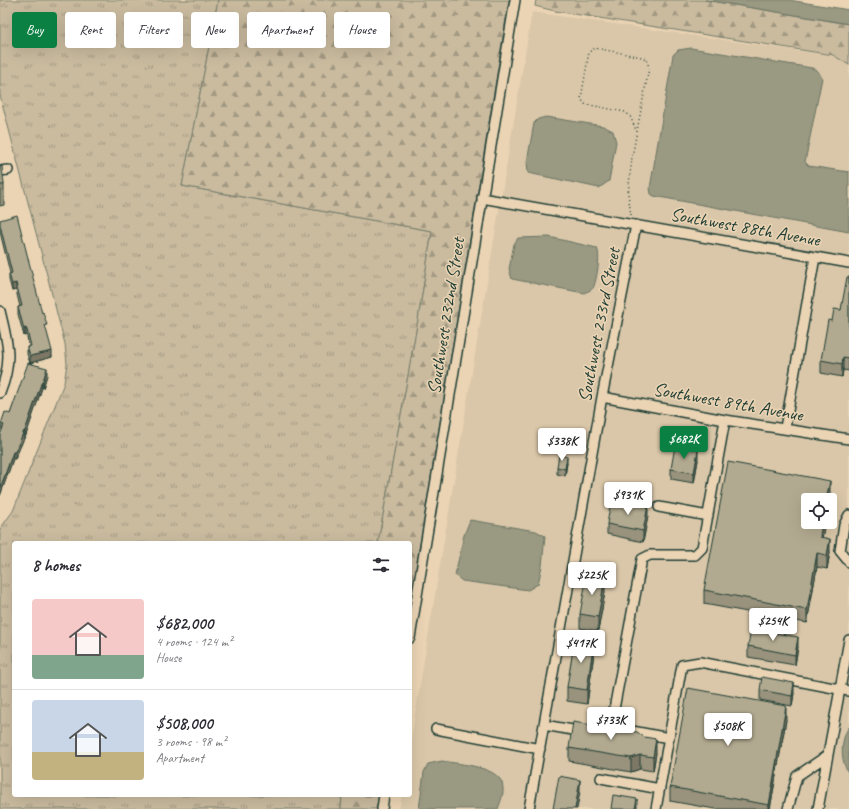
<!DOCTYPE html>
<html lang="en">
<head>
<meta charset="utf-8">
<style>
	:root { --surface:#fff; --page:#f2f2f3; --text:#2b2b33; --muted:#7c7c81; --line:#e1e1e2; --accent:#0b8043 }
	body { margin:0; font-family:Caveat,sans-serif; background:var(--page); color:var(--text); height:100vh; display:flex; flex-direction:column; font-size:15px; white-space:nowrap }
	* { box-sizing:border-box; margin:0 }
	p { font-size:13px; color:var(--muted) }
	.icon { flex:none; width:22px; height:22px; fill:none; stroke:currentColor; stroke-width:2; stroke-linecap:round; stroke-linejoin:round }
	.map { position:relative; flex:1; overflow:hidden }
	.details { position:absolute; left:12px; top:541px; width:400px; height:256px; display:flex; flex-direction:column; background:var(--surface); border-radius:4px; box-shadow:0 4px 16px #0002 }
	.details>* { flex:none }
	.top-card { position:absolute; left:12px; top:12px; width:400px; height:36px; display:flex; gap:8px }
	.fabs { position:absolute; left:801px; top:493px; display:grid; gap:8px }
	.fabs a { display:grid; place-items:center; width:36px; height:36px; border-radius:4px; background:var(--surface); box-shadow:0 4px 16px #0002; font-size:20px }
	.price { position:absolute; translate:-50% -34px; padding:0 9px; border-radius:4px; background:#fff; color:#222; font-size:13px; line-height:26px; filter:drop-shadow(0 1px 2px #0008) }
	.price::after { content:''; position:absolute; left:50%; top:24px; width:12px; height:9px; margin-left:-6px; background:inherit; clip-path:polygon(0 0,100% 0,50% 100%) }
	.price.on { background:var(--accent); color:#fff }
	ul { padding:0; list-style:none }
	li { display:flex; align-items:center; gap:12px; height:100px; padding:0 20px }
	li+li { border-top:1px solid var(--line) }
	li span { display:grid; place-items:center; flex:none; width:112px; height:80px; border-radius:4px; color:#555 }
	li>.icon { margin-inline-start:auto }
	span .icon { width:48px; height:48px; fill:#fffc; stroke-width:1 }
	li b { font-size:17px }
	h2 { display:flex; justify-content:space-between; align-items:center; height:48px; padding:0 20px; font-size:17px }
	.tag { padding:0 14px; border-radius:4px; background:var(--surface); box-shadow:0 4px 16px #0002; font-size:14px; line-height:36px }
	.tag.on { background:var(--accent); color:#fff }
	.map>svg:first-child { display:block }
</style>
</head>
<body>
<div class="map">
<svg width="849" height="809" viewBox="0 0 849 809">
	<defs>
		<pattern id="grass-tufts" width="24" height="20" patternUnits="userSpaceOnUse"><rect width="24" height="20" fill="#cabb9f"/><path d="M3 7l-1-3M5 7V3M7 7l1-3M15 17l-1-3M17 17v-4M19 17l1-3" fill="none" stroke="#a39982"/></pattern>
		<pattern id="forest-firs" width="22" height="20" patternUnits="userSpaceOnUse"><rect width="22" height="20" fill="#cabb9f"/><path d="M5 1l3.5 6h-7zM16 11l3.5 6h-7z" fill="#a39982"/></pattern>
	</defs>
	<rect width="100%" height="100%" fill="#ebd4b4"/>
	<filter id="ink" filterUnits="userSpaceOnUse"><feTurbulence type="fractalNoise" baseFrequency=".025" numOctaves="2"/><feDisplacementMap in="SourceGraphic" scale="8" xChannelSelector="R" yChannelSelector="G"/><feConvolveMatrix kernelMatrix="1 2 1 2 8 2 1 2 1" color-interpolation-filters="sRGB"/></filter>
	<g filter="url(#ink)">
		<path fill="#dac7a9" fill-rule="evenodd" d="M532 12 849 58V809H399L402 795H410V745ZM808 500H830V522H808Z"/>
		<path fill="url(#grass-tufts)" stroke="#747c6a" d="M0 0H218L182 186 432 231 419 314 378 543H14V795H342L341 809H0V529L13 511 64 383 67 364 65 344 0 95Z"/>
		<path fill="url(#forest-firs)" stroke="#747c6a" d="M218 0H509L410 606V543H378L419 314 432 231 182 186Z
			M536 0H705L849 24V65L833 55 555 11 535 6Z
			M342 795H379L376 809H341Z"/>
		<path fill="#9a9982" stroke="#697463" d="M705 0H789L849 10V24Z
			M691 48 812 68 818 71 822 78 805 162 809 166 849 172V232L654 196 651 194 650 188 673 55 678 50Z
			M546 117 603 126 613 131 616 142 609 181 599 188 528 173 527 162 534 123 538 119Z
			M549 237 597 248C601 255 597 278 594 286 593 290 588 291 584 293L512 279 509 269 514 244 518 238Z
			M470 520 536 531 545 536 542 566 538 584 528 590 462 581 455 575 464 535Z
			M849 727V774C840 761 840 740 849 727Z
			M442 761C458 764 503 766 503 788 504 794 500 803 498 809H419L424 772 428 764Z"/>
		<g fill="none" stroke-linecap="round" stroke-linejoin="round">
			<g stroke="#1f3d34" stroke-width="12">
				<path id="minor" d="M0 171 8 170
					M482 198 849 263
					M0 311C8 344 13 360 0 393
					M602 397 725 420 849 439
					M785 428 815 257
					M659 507 708 516
					M849 515 844 525 840 551 849 562
					M410 638 515 0
					M544 725 584 732
					M611 727 669 738
					M436 729 540 749
					M606 736H609L642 559 650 555H695L702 548 725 420
					M601 778 660 789
					M382 809 384 795
					M529 809 602 397 636 225
					M656 809 682 665 700 662 849 691
					M788 809 797 776 828 755
					M818 809 849 640"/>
			</g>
			<path stroke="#1f3d34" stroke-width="1.5" stroke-dasharray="1 3" stroke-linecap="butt" d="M631 215 628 194 632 157 649 68 647 60 642 57 595 48 589 52 581 99 585 104 625 112 630 116 636 130"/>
			<use href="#minor" stroke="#ebd4b4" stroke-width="9"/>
		</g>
		<path fill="#99927c" stroke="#1f3d34" d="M0 167 4 185V205L0 206Z
			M0 220 46 332 52 357 30 363 47 375 43 388H42L25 438H24L15 459H13L0 496V435L2 431 1 424 10 414 30 363 27 354V347H29L27 337 26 335 24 336 18 314V307H20L16 290 12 291 9 280V274L10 273 0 232Z
			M849 277V371L843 370 842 377 821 373V360L832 321 841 310Z
			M698 460 694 483 671 479V469Z
			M567 463 565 476 557 474V467Z
			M830 495 822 537 830 552 827 569 817 567 807 623 704 604V590Z
			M634 505 648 516 643 542 607 534V524Z
			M605 592 598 631 580 628V614Z
			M748 646 798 647 795 665 748 657Z
			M594 653 587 704 567 701V687Z
			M760 690 794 693 792 706 760 700Z
			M786 720 770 809H715L670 801V787Z
			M569 748 656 753 653 771 640 769 631 772 569 761Z"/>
		<path fill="#7d7765" stroke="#1f3d34" d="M16 283V290L12 291V284Z
			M26 328V335L24 336V329Z
			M52 351V357L30 363V356Z
			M843 357V370L842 377V364Z
			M47 368V375L43 388V381Z
			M42 381V388L25 438V431Z
			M24 431V438L15 459V452Z
			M698 450V460L694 483V473Z
			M13 452V459L0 496V489Z
			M567 457V463L565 476V469Z
			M830 481V495L829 500H826Z
			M648 506V516L643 542V531Z
			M822 522H825L820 551V537Z
			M830 539V552L827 569V555Z
			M817 553V567L807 623V610Z
			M605 578V592L598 631V617Z
			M798 637V647L795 665V655Z
			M594 640V653L587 704V690Z
			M794 683V693L792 706V696Z
			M786 706V720L770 809H769V805Z
			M656 739V753L653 771V757Z
			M640 755V769L631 772V758Z
			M580 780V792L577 809H575Z
			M637 799V809H635Z"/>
		<path fill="#b2aa90" stroke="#1f3d34" d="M2 166 4 185H0V167Z
			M17 215 42 313 43 312 47 325H45L52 351 30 356 27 347 31 346 27 330 26 328 24 329 18 307 22 306 16 283 12 284 9 274 12 273 0 225V220Z
			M847 277H849V358L843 357 842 364 821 360 828 320 832 321 834 309 841 310Z
			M28 363 47 368 43 381H42L25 431H24L15 452H13L0 489V435L4 425 1 424 5 412 10 414Z
			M675 446 698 450 694 473 671 469Z
			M559 455 567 457 565 469 557 467Z
			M728 462 830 481 826 500H808V522H822L820 537 830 539 827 555 817 553 807 610 704 590Z
			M611 501 634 505 635 504 648 506 643 531 607 524Z
			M587 575 605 578 598 617 580 614Z
			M751 629 798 637 795 655 748 646Z
			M575 637 594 640 587 690 567 687Z
			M762 677 794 683 792 696 760 690Z
			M688 688 786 706 769 805 670 787Z
			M573 722 637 732 644 737 656 739 653 757 640 755 631 758 569 748Z
			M559 776 580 780 575 809H553Z
			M613 795 637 799 635 809H611Z"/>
	</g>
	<g text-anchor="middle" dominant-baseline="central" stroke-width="3" stroke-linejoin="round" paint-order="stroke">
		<g font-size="19" fill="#1f3d34" stroke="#ebd4b4">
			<text transform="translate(745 227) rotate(10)">Southwest 88th Avenue</text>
			<text transform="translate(446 316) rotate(-81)">Southwest 232nd Street</text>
			<text transform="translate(599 325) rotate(-79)">Southwest 233rd Street</text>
			<text transform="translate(728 402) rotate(10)">Southwest 89th Avenue</text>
		</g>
	</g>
</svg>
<div class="fabs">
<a><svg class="icon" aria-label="locate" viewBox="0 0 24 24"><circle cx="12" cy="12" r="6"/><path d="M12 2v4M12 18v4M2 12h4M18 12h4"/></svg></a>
</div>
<b class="price on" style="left:684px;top:460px">$682K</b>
<b class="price" style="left:562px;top:462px">$338K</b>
<b class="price" style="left:628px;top:516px">$931K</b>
<b class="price" style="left:592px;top:596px">$225K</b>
<b class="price" style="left:773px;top:642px">$254K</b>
<b class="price" style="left:581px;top:664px">$417K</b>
<b class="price" style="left:611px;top:741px">$733K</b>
<b class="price" style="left:728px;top:747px">$508K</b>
<div class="top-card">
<a class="tag on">Buy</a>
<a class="tag">Rent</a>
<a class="tag">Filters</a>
<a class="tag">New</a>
<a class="tag">Apartment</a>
<a class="tag">House</a>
</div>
<section class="details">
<h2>8 homes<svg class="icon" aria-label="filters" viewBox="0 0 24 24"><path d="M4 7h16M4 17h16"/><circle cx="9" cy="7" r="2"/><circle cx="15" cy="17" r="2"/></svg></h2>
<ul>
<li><span style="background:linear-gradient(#f6c9c9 70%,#7fa58c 0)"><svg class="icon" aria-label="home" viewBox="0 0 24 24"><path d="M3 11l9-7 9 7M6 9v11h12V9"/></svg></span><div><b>$682,000</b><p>4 rooms · 124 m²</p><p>House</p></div></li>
<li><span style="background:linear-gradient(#c9d6e8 65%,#c2b280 0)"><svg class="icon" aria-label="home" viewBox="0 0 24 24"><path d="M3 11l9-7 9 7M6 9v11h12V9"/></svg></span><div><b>$508,000</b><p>3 rooms · 98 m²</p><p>Apartment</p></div></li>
</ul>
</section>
</div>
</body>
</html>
